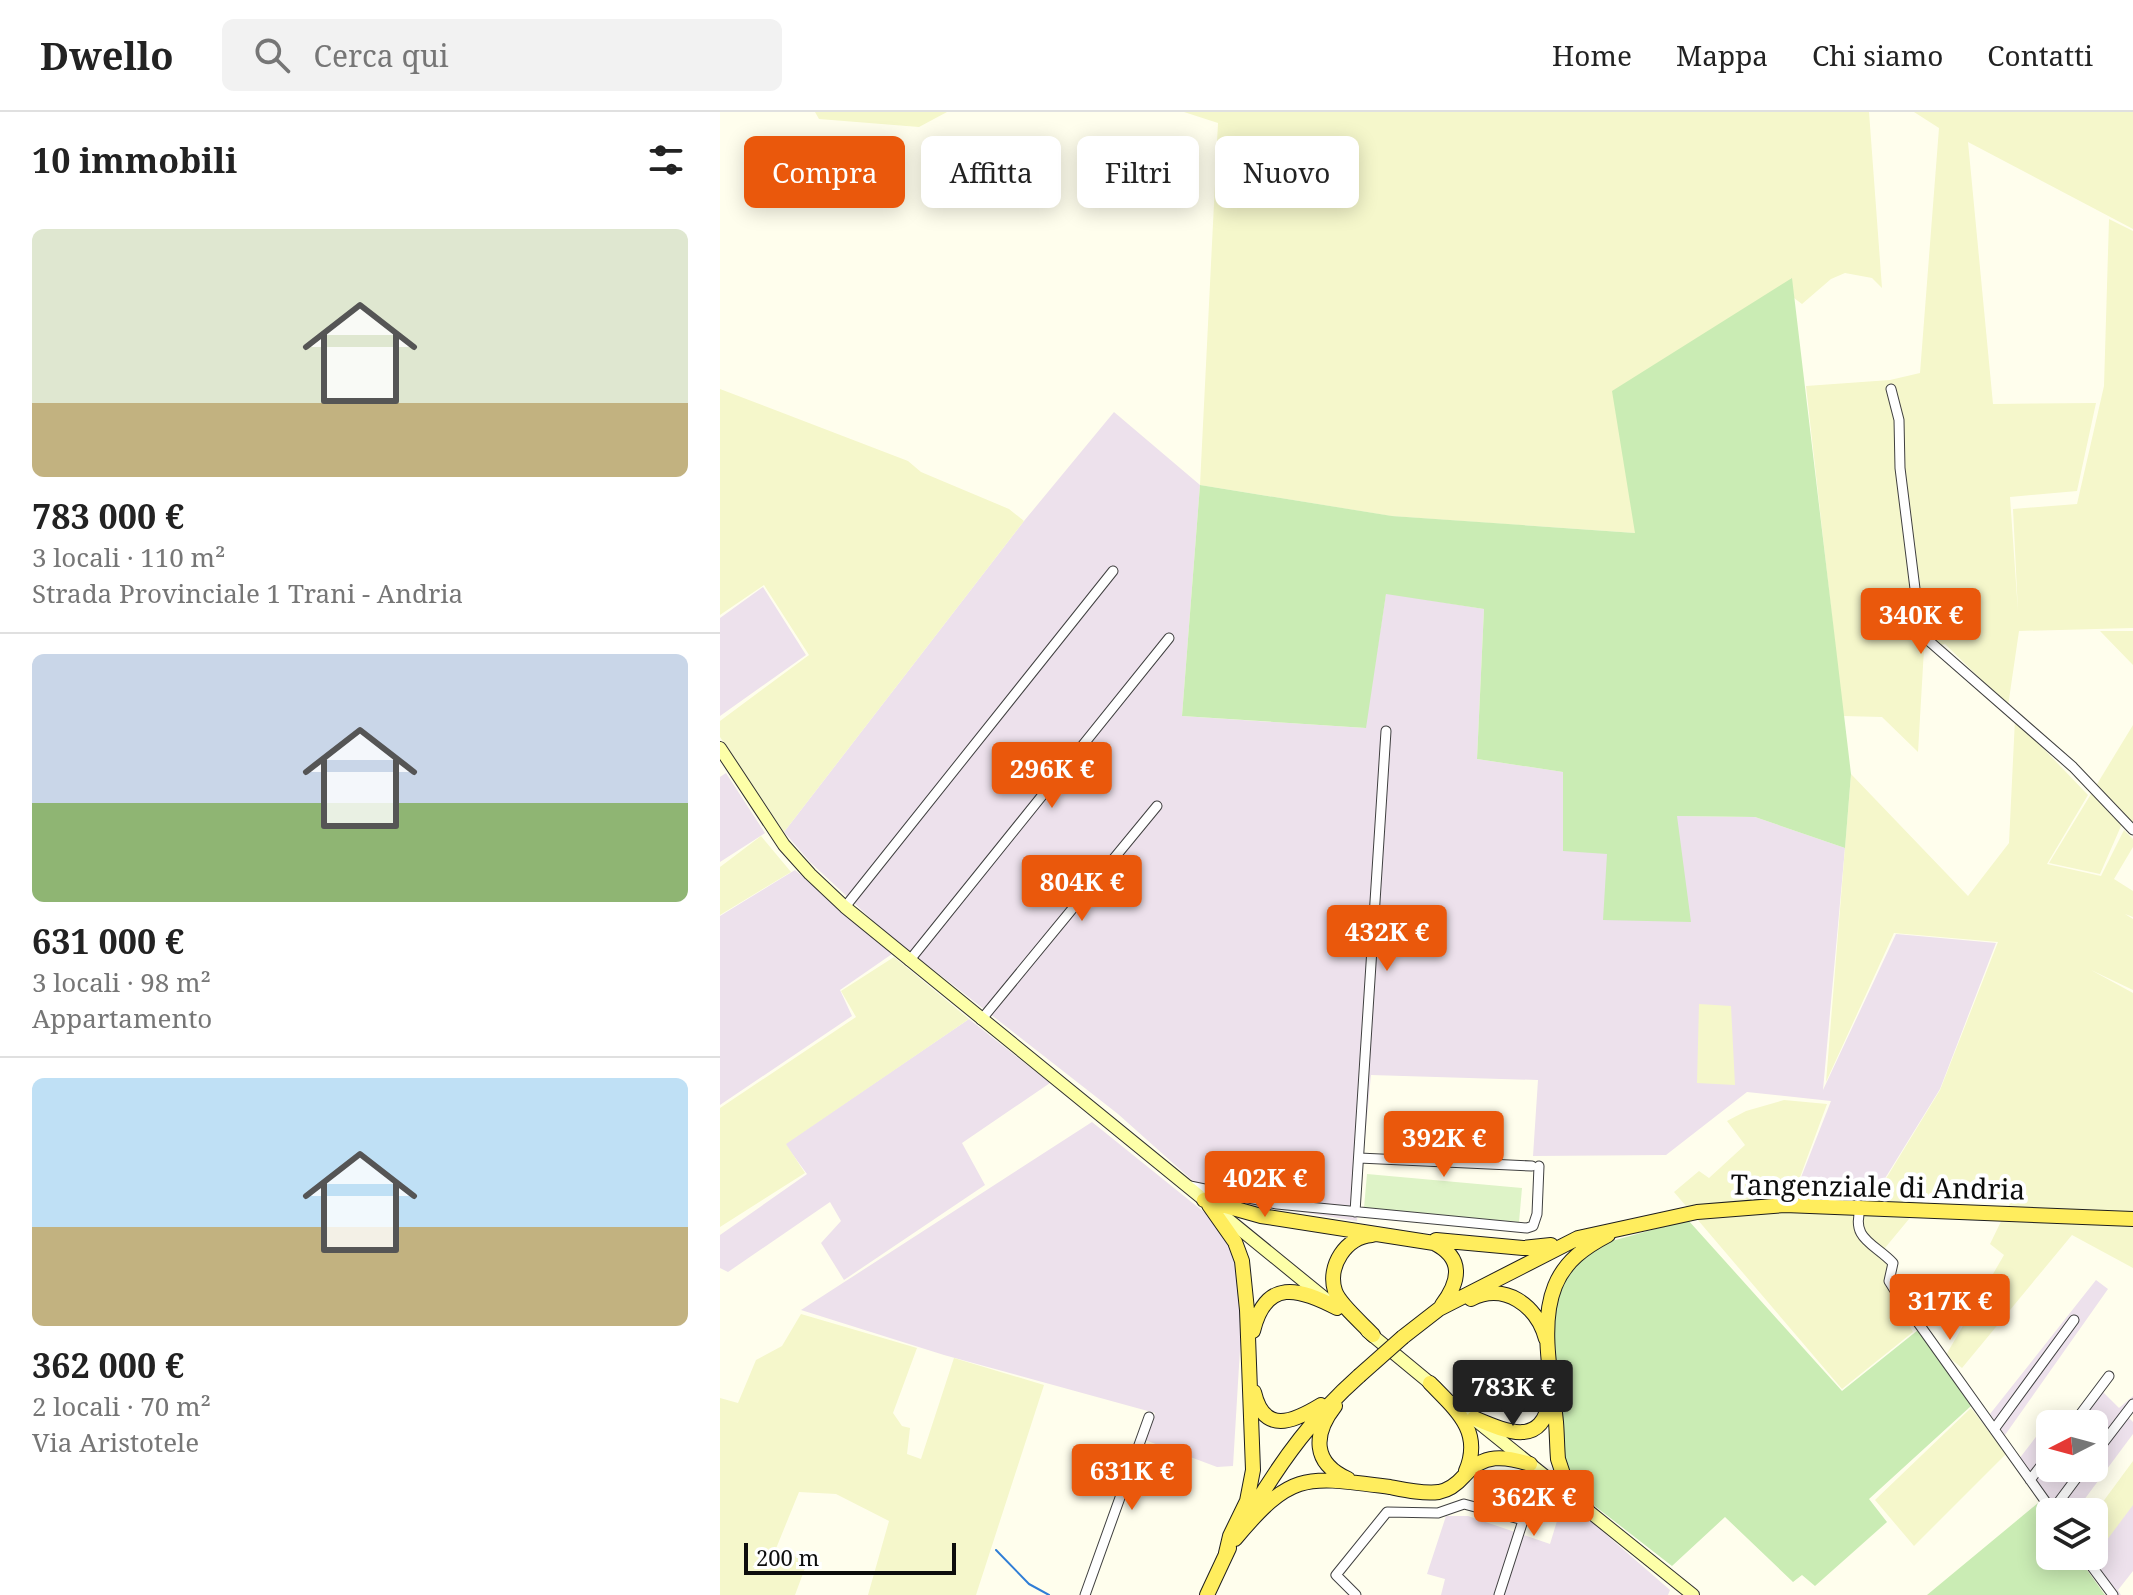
<!DOCTYPE html>
<html lang="it">
<head>
<meta charset="utf-8">
<style>
	:root { --surface:#fff; --page:#f2f2f2; --text:#222; --muted:#767676; --line:#e0e0e0; --accent:#ea580c }
	body { margin:0; font-family:"Noto Serif",serif; background:var(--page); color:var(--text); height:100vh; display:flex; flex-direction:column; font-size:30px; white-space:nowrap }
	* { box-sizing:border-box; margin:0 }
	p { font-size:26px; color:var(--muted) }
	.icon { flex:none; width:44px; height:44px; fill:none; stroke:currentColor; stroke-width:2; stroke-linecap:round; stroke-linejoin:round }
	.map { position:relative; flex:1; overflow:hidden }
	.sheet { display:flex; flex-direction:column; background:var(--surface); width:720px }
	.sheet>* { flex:none }
	.banner { position:absolute; left:24px; top:24px; width:760px; height:72px; display:flex; gap:16px }
	.needle { width:52px; rotate:264deg }
	.buttons { position:absolute; left:1316px; top:1298px; display:grid; gap:16px }
	.buttons a { display:grid; place-items:center; width:72px; height:72px; border-radius:12px; background:var(--surface); box-shadow:0 4px 20px #0003; font-size:40px }
	.scale { position:absolute; left:24px; bottom:20px; width:212px; box-sizing:border-box; padding-left:8px; border:4px solid #0d0d0d; border-top:0; font-size:22px; line-height:28px; white-space:nowrap; color:#0d0d0d; -webkit-text-stroke:6px #fff; paint-order:stroke }
	.price { position:absolute; translate:-50% -68px; padding:0 18px; border-radius:8px; background:var(--accent); color:#fff; font-size:26px; line-height:52px; filter:drop-shadow(0 2px 4px #0008) }
	.price::after { content:''; position:absolute; left:50%; top:48px; width:24px; height:18px; margin-left:-12px; background:inherit; clip-path:polygon(0 0,100% 0,50% 100%) }
	.price.active { background:#222; color:#fff }
	ul { padding:0; list-style:none }
	li { display:grid; align-content:center; gap:16px; height:424px; padding:0 32px }
	li+li { border-top:2px solid var(--line) }
	li span { display:grid; place-items:center; height:248px; border-radius:12px; color:#555 }
	li>.icon { margin-inline-start:auto }
	span .icon { width:144px; height:144px; fill:#fffc; stroke-width:1 }
	li b { font-size:34px }
	h2 { display:flex; justify-content:space-between; align-items:center; height:96px; padding:0 32px; font-size:34px }
	.tag { padding:0 28px; border-radius:12px; background:var(--surface); box-shadow:0 4px 20px #0003; font-size:28px; line-height:72px }
	.tag.active { background:var(--accent); color:#fff }
	header { display:flex; align-items:center; gap:48px; box-sizing:border-box; height:112px; padding:0 40px; background:var(--surface); border-bottom:2px solid var(--line) }
	header strong { font-size:38px }
	nav { display:flex; gap:44px; margin-inline-start:auto; font-size:28px }
	.search { width:560px; height:72px; background:var(--page); display:flex; align-items:center; gap:20px; box-sizing:border-box; padding:0 28px; border-radius:12px; color:var(--muted); font-size:30px }
	main { display:flex; flex:1; min-height:0 }
	.map>svg:first-child { display:block }
</style>
</head>
<body>
<header>
<strong>Dwello</strong>
<div class="search"><svg class="icon" aria-label="search" viewBox="0 0 24 24"><circle cx="10" cy="10" r="6"/><path d="M15 15l6 6"/></svg>Cerca qui</div>
<nav><a>Home</a><a>Mappa</a><a>Chi siamo</a><a>Contatti</a></nav>
</header>
<main>
<section class="sheet">
<h2>10 immobili<svg class="icon" aria-label="filters" viewBox="0 0 24 24"><path d="M4 7h16M4 17h16"/><circle cx="9" cy="7" r="2"/><circle cx="15" cy="17" r="2"/></svg></h2>
<ul>
<li><span style="background:linear-gradient(#dfe7d0 70%,#c2b280 0)"><svg class="icon" aria-label="home" viewBox="0 0 24 24"><path d="M3 11l9-7 9 7M6 9v11h12V9"/></svg></span><div><b>783 000 €</b><p>3 locali · 110 m²</p><p>Strada Provinciale 1 Trani - Andria</p></div></li>
<li><span style="background:linear-gradient(#c9d6e8 60%,#8fb573 0)"><svg class="icon" aria-label="home" viewBox="0 0 24 24"><path d="M3 11l9-7 9 7M6 9v11h12V9"/></svg></span><div><b>631 000 €</b><p>3 locali · 98 m²</p><p>Appartamento</p></div></li>
<li><span style="background:linear-gradient(#bfe0f5 60%,#c2b280 0)"><svg class="icon" aria-label="home" viewBox="0 0 24 24"><path d="M3 11l9-7 9 7M6 9v11h12V9"/></svg></span><div><b>362 000 €</b><p>2 locali · 70 m²</p><p>Via Aristotele</p></div></li>
</ul>
</section>
<div class="map">
<svg width="1413" height="1483" viewBox="0 0 1413 1483">
	<rect width="100%" height="100%" fill="#fffeed"/>
	<path fill="#ede1ec" d="M394 300 480 373 462 604 645 616 666 481 764 497 757 647 843 660V739L956 704 1035 705 1125 736 1103 978 1176 822 1276 831 1220 977 1156 1081 1093 1078 1080 1068 1111 989 1027 980 946 1043 813 1044 818 968 651 963 637 1109 492 1086 398 1002 164 819 90 750 64 720 304 409Z
		M43 475 86 543 0 604V506Z
		M6 661 45 721 0 750V665Z
		M75 758 172 842 120 878 132 904 0 993V804Z
		M249 907 330 971 242 1031 265 1073 124 1168 101 1131 121 1109 110 1090 8 1160 0 1156V1123L87 1062 65 1032Z
		M372 1010 495 1109 516 1143 522 1204 513 1354 497 1355 425 1328 435 1301 224 1243 81 1198Z
		M1376 1168 1388 1177 1285 1323 1270 1302Z
		M1387 1260 1394 1263 1383 1280 1399 1296 1413 1284V1300L1409 1306 1413 1310V1322L1355 1400H1340L1299 1347 1335 1300 1344 1312H1330V1356H1374V1312H1349Z
		M844 1386 950 1478 948 1483H721L725 1467 707 1462 726 1404H748L830 1432Z
		M1413 1392V1459L1398 1478 1401 1483H1390L1372 1447Z"/>
	<path fill="#f5f7cb" d="M95 0H227L199 15 99 7Z
		M464 0H1149L1162 176 1152 166 1125 161 1111 167 1082 192 1074 186 1071 166 915 421 671 404 480 373 498 11Z
		M1194 0H1413V117L1248 30 1273 292 1376 291 1357 379 1290 385 1298 500 1293 397 1357 392 1384 274 1389 107 1413 119V516L1299 519 1288 594 1225 532 1204 537 1198 640 1162 605 1123 604 1086 274 1170 268 1200 261 1219 16Z
		M0 277 188 349 201 360 289 397 304 409 64 720 0 625V609L89 543 44 473 0 503Z
		M1380 519H1413V553Z
		M1295 607 1368 683 1327 752 1381 764 1404 718 1413 727V735L1394 767 1413 779V805L1405 802 1413 807V878L1371 858 1413 881V1156L1352 1123 1242 1256 1226 1243 1284 1143 1270 1132 1291 1089 1208 1084 1160 1142 1169 1154 1164 1168 1193 1220 1122 1277 954 1080 979 1059 989 1066 1025 1033 1007 1009 1026 999 1064 988 1107 992 1079 1068 1093 1079 1156 1083 1220 978 1278 830 1174 821 1106 970 1131 662 1248 784 1289 731Z
		M1413 613V714L1405 705 1380 762 1329 751Z
		M41 724 71 760 0 803V755Z
		M174 845 249 907 66 1032 85 1061 0 1115V996L136 905 121 879Z
		M979 892 1011 894 1015 973 977 971Z
		M81 1202 197 1236 173 1301 182 1314 190 1316 187 1342 201 1347 234 1246 324 1273 256 1483H148L169 1409 116 1382 79 1380 55 1439 88 1448 75 1483H0V1286L18 1291 36 1248 62 1234Z
		M1251 1296 1286 1342 1194 1434 1155 1388Z
		M1413 1349V1393L1372 1448 1370 1444H1374V1402Z"/>
	<path fill="#caecb4" d="M1072 166 1131 662 1125 736 1035 705 957 704 971 810 883 808 887 742 843 739V660L757 647 764 497 666 482 646 616 462 604 480 373 672 404 915 421 892 279Z
		M968 1108 1122 1279 1198 1218 1251 1294 1149 1387 1167 1410 1095 1474 1082 1463 1073 1470 1005 1405 952 1454 862 1384 843 1351 833 1202 843 1167 860 1144 881 1132Z
		M1318 1391 1330 1407V1444H1357L1385 1483H1207Z"/>
	<path fill="#def3c7" d="M647 1062 802 1076 799 1110 644 1096Z"/>
	<g fill="none" stroke-linecap="round" stroke-linejoin="round">
		<path stroke="#307ed6" stroke-width="2" d="M276 1438 309 1472 329 1483"/>
		<g stroke="#404040" stroke-width="11">
			<path id="street" d="M1171 277 1179 308 1180 356 1201 525 1209 529 1353 655 1413 718
				M125 795 393 459
				M189 849 449 526
				M261 908 437 694
				M639 1046 812 1054
				M470 1074 557 1092 807 1116 813 1114 817 1102 819 1054
				M1141 1095C1130 1127 1154 1131 1173 1151L1169 1169 1174 1177 1333 1400
				M635 1100 666 619
				M1353 1312 1389 1264
				M1275 1316 1354 1208
				M1374 1343 1413 1292
				M1310 1368 1330 1342
				M1332 1399 1364 1356
				M1364 1444 1393 1483
				M365 1483 429 1305
				M636 1483 616 1463 667 1400 718 1401 744 1392 803 1408
				M779 1483 819 1359"/>
		</g>
		<g stroke="#2f2f2f" stroke-width="14">
			<path id="secondary" d="M0 636 64 733 90 762 125 795 607 1188
				M647 1219 716 1276
				M733 1290 973 1483"/>
		</g>
		<g stroke="#1e1e1e" stroke-width="16">
			<path id="primary" d="M484 1088 541 1104 714 1131C744 1146 740 1169 722 1193
				M489 1093 515 1130 522 1149 527 1198 533 1358 527 1389 510 1424 506 1441
				M652 1123C626 1125 607 1154 615 1179 619 1192 643 1212 653 1223
				M716 1128 803 1136 831 1133
				M751 1187C784 1170 817 1193 826 1227
				M533 1219C546 1166 579 1176 617 1196
				M683 1225 719 1197 858 1126 977 1100 1065 1093 1413 1107
				M710 1271C736 1298 763 1319 746 1359
				M534 1280C544 1323 573 1310 601 1293
				M615 1294C593 1322 592 1351 628 1367
				M754 1306C787 1320 822 1336 830 1287
				M532 1398C563 1346 594 1304 639 1264
				M867 1398 843 1362 838 1347C837 1335 837 1322 836 1310 832 1269 819 1213 835 1174 845 1149 865 1135 888 1123
				M515 1427C572 1359 585 1364 670 1375 685 1378 703 1382 719 1380 729 1378 737 1372 744 1364 763 1341 785 1344 810 1352
				M487 1483 509 1436"/>
		</g>
		<use href="#street" stroke="#fff" stroke-width="9"/>
		<use href="#secondary" stroke="#fdffa8" stroke-width="12"/>
		<use href="#primary" stroke="#ffed5d" stroke-width="14"/>
		<g stroke="#1e1e1e" stroke-width="16" stroke-linecap="butt">
			<path id="primary-bridge" d="M639 1264 683 1225"/>
		</g>
		<use href="#primary-bridge" stroke="#ffed5d" stroke-width="14"/>
	</g>
	<g text-anchor="middle" dominant-baseline="central" stroke-width="8" stroke-linejoin="round" paint-order="stroke">
		<g font-size="28" fill="#0d0d0d" stroke="#fff">
			<text transform="translate(1158 1074) rotate(1)">Tangenziale di Andria</text>
		</g>
	</g>
</svg>
<div class="buttons">
<a><svg class="needle" viewBox="-14 -14 28 28"><path d="M0-13l5 13h-10z" fill="#e53935"/><path d="M0 13l5-13h-10z" fill="#767676"/></svg></a>
<a><svg class="icon" aria-label="layers" viewBox="0 0 24 24"><path d="M12 4l9 5-9 5-9-5zM3 14l9 5 9-5"/></svg></a>
</div>
<div class="scale">200 m</div>
<b class="price" style="left:1201px;top:544px">340K €</b>
<b class="price" style="left:332px;top:698px">296K €</b>
<b class="price" style="left:362px;top:811px">804K €</b>
<b class="price" style="left:667px;top:861px">432K €</b>
<b class="price" style="left:724px;top:1067px">392K €</b>
<b class="price" style="left:545px;top:1107px">402K €</b>
<b class="price" style="left:1230px;top:1230px">317K €</b>
<b class="price active" style="left:793px;top:1316px">783K €</b>
<b class="price" style="left:412px;top:1400px">631K €</b>
<b class="price" style="left:814px;top:1426px">362K €</b>
<div class="banner">
<a class="tag active">Compra</a>
<a class="tag">Affitta</a>
<a class="tag">Filtri</a>
<a class="tag">Nuovo</a>
</div>
</div>
</main>
</body>
</html>
